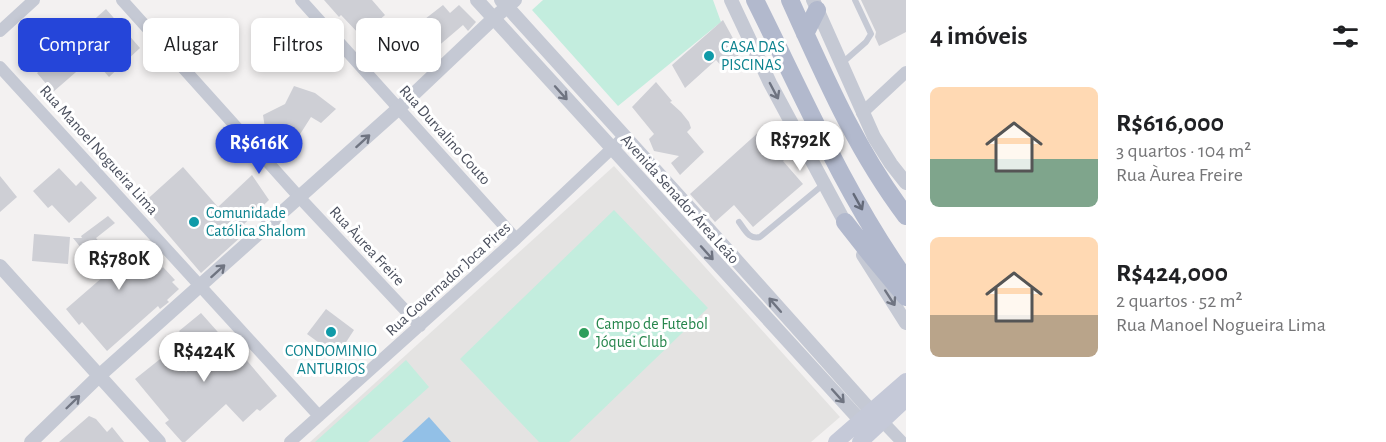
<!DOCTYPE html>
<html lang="pt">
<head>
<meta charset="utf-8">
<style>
	:root { --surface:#fff; --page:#f6f6f6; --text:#202124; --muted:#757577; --accent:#2545d9 }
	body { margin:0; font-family:"Alegreya Sans",sans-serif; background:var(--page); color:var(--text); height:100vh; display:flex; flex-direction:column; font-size:22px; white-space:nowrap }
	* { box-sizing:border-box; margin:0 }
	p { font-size:20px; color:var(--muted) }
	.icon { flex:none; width:33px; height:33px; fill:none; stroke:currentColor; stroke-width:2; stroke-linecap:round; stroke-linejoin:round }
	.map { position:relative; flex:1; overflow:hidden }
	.panel { display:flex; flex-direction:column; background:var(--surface); width:480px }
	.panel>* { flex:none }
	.guide { position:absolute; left:18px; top:18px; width:570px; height:54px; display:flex; gap:12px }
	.price { position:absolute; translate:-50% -51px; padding:0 14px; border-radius:21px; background:#fff; color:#222; font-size:20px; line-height:39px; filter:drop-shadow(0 2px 3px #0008) }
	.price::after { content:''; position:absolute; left:50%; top:36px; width:18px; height:14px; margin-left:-9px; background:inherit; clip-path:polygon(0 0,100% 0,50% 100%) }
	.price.selected { background:var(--accent); color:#fff }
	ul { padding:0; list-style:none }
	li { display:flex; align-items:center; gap:18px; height:150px; padding:0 24px }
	li span { display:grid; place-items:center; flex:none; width:168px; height:120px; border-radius:9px; color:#555 }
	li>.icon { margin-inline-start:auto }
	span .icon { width:72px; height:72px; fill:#fffc; stroke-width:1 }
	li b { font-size:26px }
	h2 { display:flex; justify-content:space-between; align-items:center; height:72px; padding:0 24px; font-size:26px }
	.tag { padding:0 21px; border-radius:9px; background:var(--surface); box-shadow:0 3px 9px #0003; font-size:21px; line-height:54px }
	.tag.selected { background:var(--accent); color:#fff }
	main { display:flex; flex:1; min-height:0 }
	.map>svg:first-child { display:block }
</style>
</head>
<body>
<main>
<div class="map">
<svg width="906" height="442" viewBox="0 0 906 442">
	<rect width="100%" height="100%" fill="#f3f1f1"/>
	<path fill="#e4e3e2" d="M614 166 840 417 811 442H310Z"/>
	<path fill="#c3edde" d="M543 0H713L721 22 618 106 532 10Z
		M614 210 708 308 569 442H539L460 359Z
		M406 360 429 387 368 442H315Z"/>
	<path fill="#92c0e7" d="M429 417 451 442H402Z"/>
	<path fill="#cecfd5" d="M324 0H372L385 15 361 36 341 15 339 17Z
		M861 0H906V32L879 46 875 37 876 32Z
		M443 5 450 13 459 5 476 22 468 31 463 25 436 48 416 26Z
		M106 9 140 48 109 77 94 60 99 56 79 33Z
		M723 20 741 53 724 69 716 60 685 88 672 65Z
		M67 48 83 66 53 92 37 73Z
		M656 82 672 101 670 102 681 112 689 122 691 128 687 132 704 152 680 175 671 163 679 156 654 151 649 139 654 134 632 107Z
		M294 86 315 93 336 109 321 123 311 117 297 139 301 147 282 151 266 135 263 115 285 104Z
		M761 130 786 158 783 161 803 184 753 227 734 205 715 222 690 194Z
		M183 167 218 207 252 175 269 200 238 230 243 235 201 273 142 204Z
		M59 168 76 186 81 181 97 198 69 223 52 205 48 208 33 191Z
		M0 176 17 197 0 212Z
		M108 216 115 223 96 238 116 262 134 247 152 270 156 267 160 271 163 267 175 280 172 282 179 289 167 300 169 302 160 309 158 306 107 351 82 322 79 325 66 309 104 276 73 238H82L81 236Z
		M34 234 70 237 68 264 32 261Z
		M326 309 354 330 337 356 307 334Z
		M201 313 241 358 243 356 277 396 260 411 257 409 243 422 226 404 185 442H182L165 423 169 420 135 379 169 352 186 372 202 358 179 331Z
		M89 416 96 419 107 432 112 427 124 442H59Z"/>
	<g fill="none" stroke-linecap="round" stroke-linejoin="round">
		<path stroke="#c5c9d4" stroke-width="6" d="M841 64 866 42 871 34 855 0
			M739 222C745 230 749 240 760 237L824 184"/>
		<path stroke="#c5c9d4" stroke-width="12" d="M122 0 300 198 420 326
			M301 0 516 239
			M0 31 34 0
			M0 67 319 416
			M862 113 906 72
			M882 421 902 442
			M290 442 516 239 624 137"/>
		<path stroke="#c5c9d4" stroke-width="14" d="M477 0 860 420
			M501 0 695 214 871 411
			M731 0 770 83 849 230
			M813 0 874 137 891 164 906 183
			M863 255 906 323
			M0 266 159 442
			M31 442 100 375 399 108 494 18 515 0"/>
		<path stroke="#c5c9d8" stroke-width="16" d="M836 442 906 381
			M860 442 906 399"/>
		<path stroke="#b2b9cd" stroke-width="18" d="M755 0C802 94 845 194 906 280
			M790 0C824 75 856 150 906 216
			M805 34 817 10
			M845 222 871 255 906 297"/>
	</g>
	<defs><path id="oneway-shaft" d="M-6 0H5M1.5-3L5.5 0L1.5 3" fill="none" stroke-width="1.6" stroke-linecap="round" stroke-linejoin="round" transform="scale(1.5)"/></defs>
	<g stroke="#6f7481">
		<use href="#oneway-shaft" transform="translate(774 91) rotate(62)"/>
		<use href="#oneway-shaft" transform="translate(561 93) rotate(48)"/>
		<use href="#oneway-shaft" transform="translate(363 141) rotate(-42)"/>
		<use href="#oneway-shaft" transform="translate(707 253) rotate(48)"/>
		<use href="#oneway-shaft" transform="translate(218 271) rotate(-42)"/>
		<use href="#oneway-shaft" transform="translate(890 298) rotate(57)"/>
		<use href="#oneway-shaft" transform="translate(775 305) rotate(-131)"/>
		<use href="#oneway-shaft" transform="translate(838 396) rotate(48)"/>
		<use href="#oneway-shaft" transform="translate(73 402) rotate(-44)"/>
	</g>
	<use stroke="#646a79" href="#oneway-shaft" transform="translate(858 202) rotate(61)"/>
	<g fill="#0f9aa8" stroke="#fff" stroke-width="2">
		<circle cx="709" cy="56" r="6"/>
		<circle cx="194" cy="222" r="6"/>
		<circle cx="331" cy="332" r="6"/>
	</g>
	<circle fill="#2e9e5b" stroke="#fff" stroke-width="2" cx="584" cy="333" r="6"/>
	<g text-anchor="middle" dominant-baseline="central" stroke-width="6" stroke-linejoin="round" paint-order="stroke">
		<g font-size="16" fill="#0d838f" stroke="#fff" text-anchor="start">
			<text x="721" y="47">CASA DAS<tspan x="721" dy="18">PISCINAS</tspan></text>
			<text x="206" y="213">Comunidade<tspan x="206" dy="18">Católica Shalom</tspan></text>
			<text x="331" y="351" text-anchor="middle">CONDOMINIO<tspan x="331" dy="18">ANTURIOS</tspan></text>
		</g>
		<g font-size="16" fill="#4a4f5d" stroke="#fff">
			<text transform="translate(445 135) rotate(48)">Rua Durvalino Couto</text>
			<text transform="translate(99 150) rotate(48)">Rua Manoel Nogueira Lima</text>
			<text transform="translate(680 199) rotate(48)">Avenida Senador Área Leão</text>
			<text transform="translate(367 246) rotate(47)">Rua Àurea Freire</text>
			<text transform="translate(448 279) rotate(-42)">Rua Governador Joca Pires</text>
		</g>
		<g font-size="16" fill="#27864d" stroke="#fff" text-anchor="start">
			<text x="596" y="324">Campo de Futebol<tspan x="596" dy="18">Jóquei Club</tspan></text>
		</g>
	</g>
</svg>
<b class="price" style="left:800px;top:172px">R$792K</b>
<b class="price selected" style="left:259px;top:175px">R$616K</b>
<b class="price" style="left:119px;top:291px">R$780K</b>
<b class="price" style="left:204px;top:383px">R$424K</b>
<div class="guide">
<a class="tag selected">Comprar</a>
<a class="tag">Alugar</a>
<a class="tag">Filtros</a>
<a class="tag">Novo</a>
</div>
</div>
<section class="panel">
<h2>4 imóveis<svg class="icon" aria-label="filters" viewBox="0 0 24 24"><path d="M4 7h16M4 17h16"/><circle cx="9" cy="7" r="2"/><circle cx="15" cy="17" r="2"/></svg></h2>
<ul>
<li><span style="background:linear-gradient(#ffd9b3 60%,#7fa58c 0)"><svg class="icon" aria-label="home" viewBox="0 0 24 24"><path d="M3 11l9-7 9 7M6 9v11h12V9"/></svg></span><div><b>R$616,000</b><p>3 quartos · 104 m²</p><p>Rua Àurea Freire</p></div></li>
<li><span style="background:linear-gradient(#ffd9b3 65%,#b9a48a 0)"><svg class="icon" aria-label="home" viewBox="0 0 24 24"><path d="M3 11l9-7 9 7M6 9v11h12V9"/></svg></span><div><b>R$424,000</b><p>2 quartos · 52 m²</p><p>Rua Manoel Nogueira Lima</p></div></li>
</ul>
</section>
</main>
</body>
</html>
